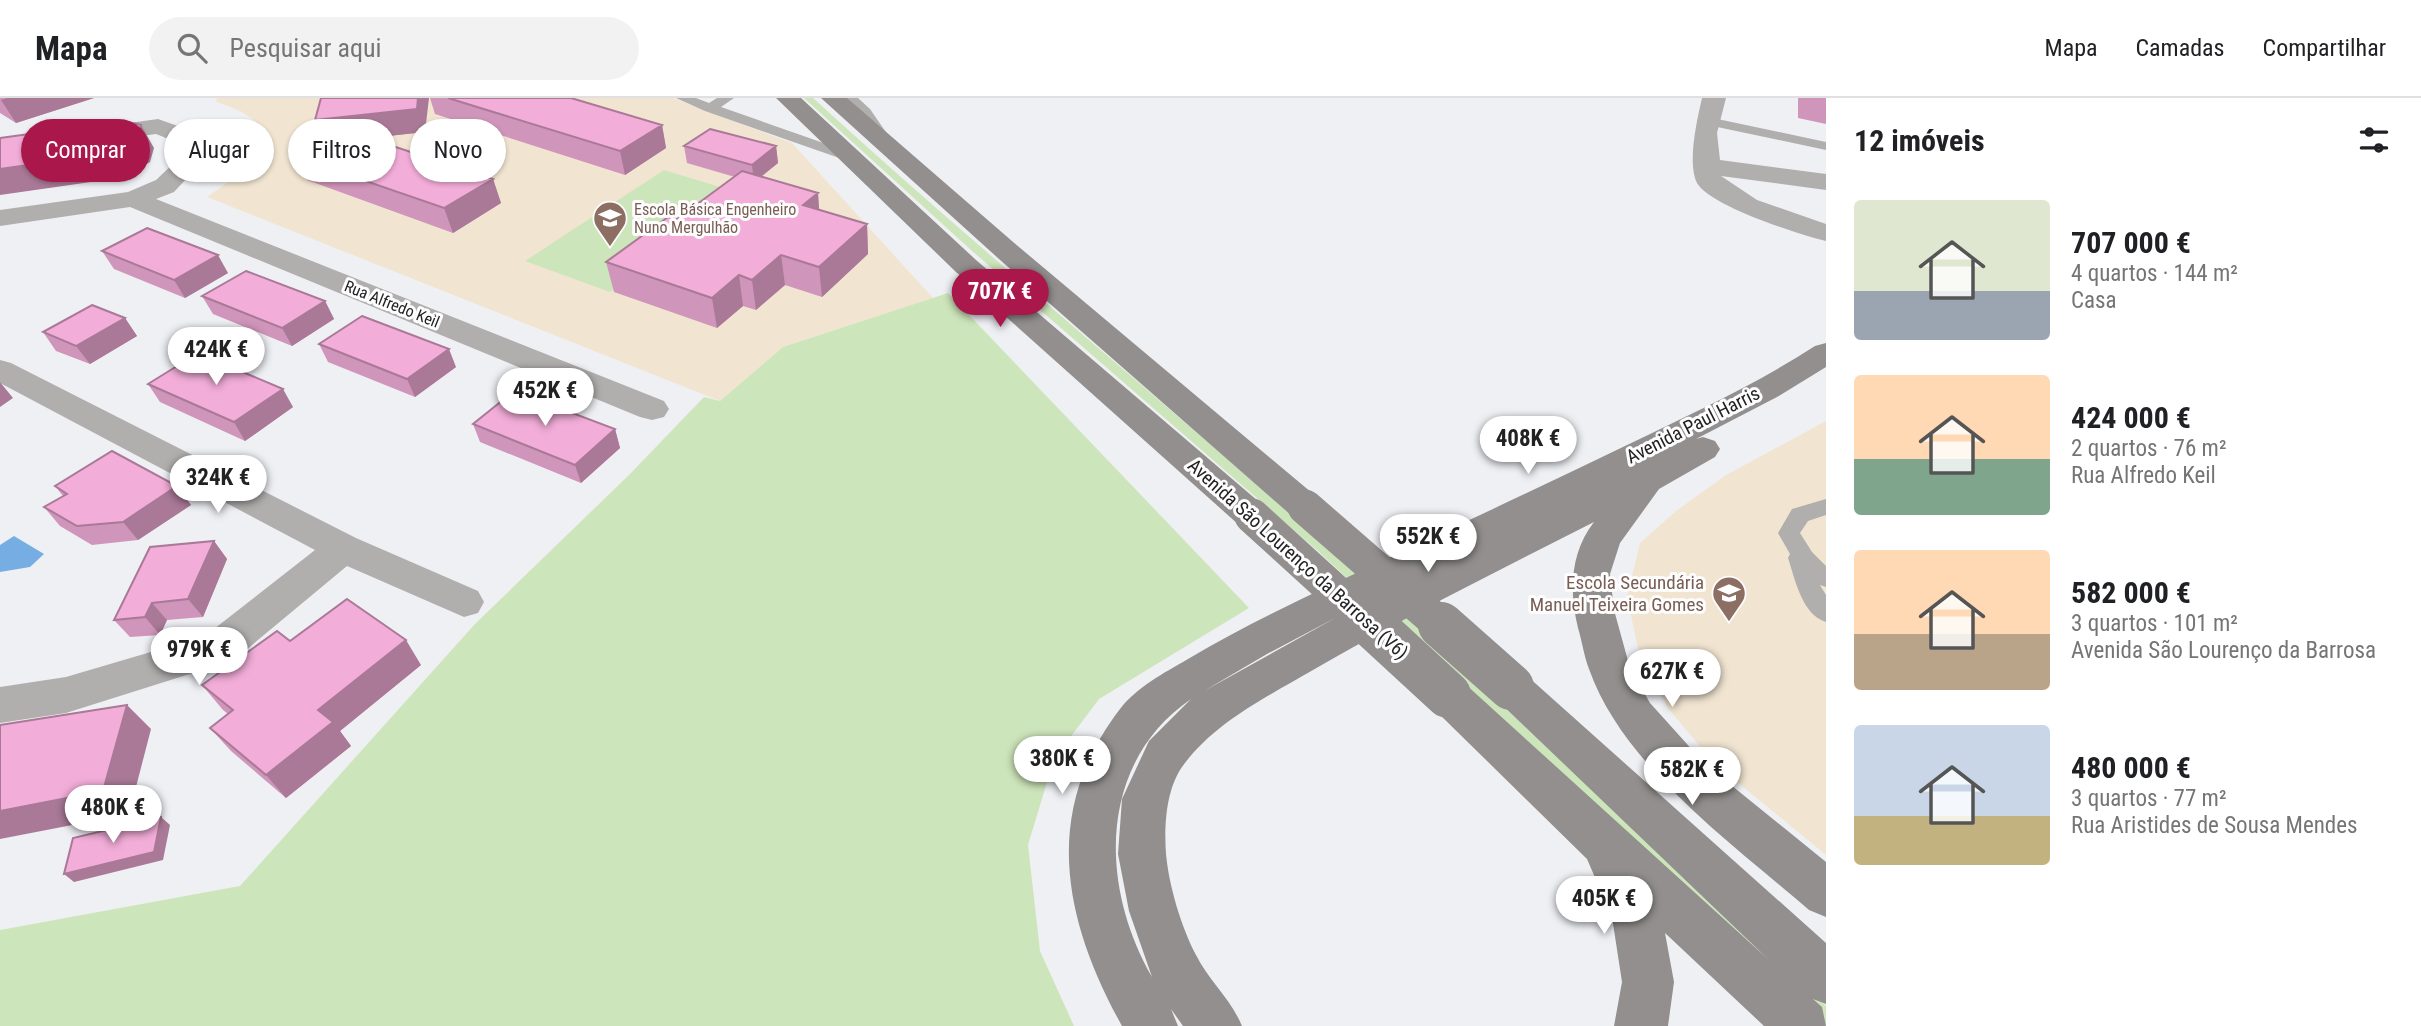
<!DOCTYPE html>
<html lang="pt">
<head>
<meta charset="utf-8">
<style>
	:root { --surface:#fff; --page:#f2f2f2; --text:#202124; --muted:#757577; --line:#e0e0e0; --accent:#aa174a }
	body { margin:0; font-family:"Roboto Condensed",sans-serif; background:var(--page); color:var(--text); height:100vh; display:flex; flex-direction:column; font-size:26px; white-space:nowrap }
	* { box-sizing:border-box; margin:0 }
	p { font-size:23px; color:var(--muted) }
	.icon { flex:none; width:38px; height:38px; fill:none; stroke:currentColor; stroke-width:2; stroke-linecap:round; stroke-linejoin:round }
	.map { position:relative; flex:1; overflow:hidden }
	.sheet { display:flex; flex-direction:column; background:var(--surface); width:595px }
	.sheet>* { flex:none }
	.banner { position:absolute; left:21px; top:21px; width:665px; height:63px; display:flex; gap:14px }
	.price { position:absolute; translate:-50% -60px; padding:0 16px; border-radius:24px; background:#fff; color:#222; font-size:23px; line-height:46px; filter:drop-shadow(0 2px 4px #0008) }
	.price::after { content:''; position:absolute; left:50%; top:42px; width:21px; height:16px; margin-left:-10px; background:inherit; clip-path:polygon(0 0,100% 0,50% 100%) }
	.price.current { background:var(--accent); color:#fff }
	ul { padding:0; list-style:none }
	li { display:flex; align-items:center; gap:21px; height:175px; padding:0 28px }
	li span { display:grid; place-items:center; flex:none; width:196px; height:140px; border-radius:7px; color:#555 }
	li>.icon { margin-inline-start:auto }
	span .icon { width:84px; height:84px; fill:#fffc; stroke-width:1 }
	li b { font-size:30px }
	h2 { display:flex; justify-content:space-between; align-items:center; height:84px; padding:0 28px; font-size:30px }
	.pill { padding:0 24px; border-radius:32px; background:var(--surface); box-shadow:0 2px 5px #0004; font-size:24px; line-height:63px }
	.pill.current { background:var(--accent); color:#fff }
	header { display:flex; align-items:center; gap:42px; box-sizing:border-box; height:98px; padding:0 35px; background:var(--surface); border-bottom:2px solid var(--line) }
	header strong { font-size:33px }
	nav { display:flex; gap:38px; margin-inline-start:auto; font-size:24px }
	.search { width:490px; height:63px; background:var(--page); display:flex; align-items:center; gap:18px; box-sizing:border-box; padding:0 24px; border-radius:38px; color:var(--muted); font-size:26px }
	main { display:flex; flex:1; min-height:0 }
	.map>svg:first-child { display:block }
</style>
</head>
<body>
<header>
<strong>Mapa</strong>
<div class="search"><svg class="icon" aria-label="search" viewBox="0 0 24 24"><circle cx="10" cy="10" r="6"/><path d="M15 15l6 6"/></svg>Pesquisar aqui</div>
<nav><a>Mapa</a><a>Camadas</a><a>Compartilhar</a></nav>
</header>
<main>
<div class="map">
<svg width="1826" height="928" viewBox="0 0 1826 928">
	<rect width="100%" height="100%" fill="#eff0f4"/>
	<path fill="#f1e5d1" d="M218 0H673L792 45 933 200 783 249 720 303 207 99 248 70 259 52 263 38 253 21 240 13 215 3Z
		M1826 323V757L1713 664 1667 609 1638 550 1627 499 1640 445 1676 413 1726 377Z"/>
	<path fill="#cde5ba" d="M804 0H813C963 137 1119 266 1272 400 1460 565 1642 737 1826 908V927L1319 454 971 152Z
		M664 72 743 96 610 194 525 163Z
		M948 195 1249 510 1099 601 1054 661 1028 747 1040 853 1074 928H0V832L240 788 475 526 630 376 704 299 720 303 783 249Z"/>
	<path fill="#76aee3" d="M14 438 44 456 30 469 0 474V447Z"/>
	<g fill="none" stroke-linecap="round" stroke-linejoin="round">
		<path fill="#b1aeae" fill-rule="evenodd" d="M676 0H696L709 5 717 0H734L721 9 855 56 857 59 850 63 845 62 705 13Z
			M843 0H858L870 11 892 43 890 46H880L860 17Z
			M1708 19 1826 44V52L1703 26V20Z
			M1826 401V417L1808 423 1800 435 1812 454 1826 468V489L1820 487 1826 497V524C1802 517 1795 481 1788 460L1790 456 1778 435 1792 411Z"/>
		<path fill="#b1aeae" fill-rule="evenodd" d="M1702 0H1726L1717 35 1720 62 1826 76V92L1721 78 1757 102 1826 126V143C1800 137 1710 108 1697 85 1687 65 1697 22 1702 0Z
			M158 21 192 33 201 65 174 94 156 101 664 303 669 311 664 319 652 322 640 319 130 109 0 128V112L128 94 156 82 175 64 171 42 156 36 0 57V43Z
			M0 262 11 265 356 440 478 493 484 504 478 515 464 519 347 468 234 562 66 615 0 625V589L66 579 205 538 315 452 0 285Z"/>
		<path fill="#928f8e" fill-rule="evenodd" d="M776 0H801L976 162 1265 409 1270 418 1265 427 1252 431 1239 427 956 174Z
			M821 0H847L1019 149 1318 400 1323 409 1318 418 1305 422 1292 418 999 161Z
			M1826 245V269L1777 299 1696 341 1703 339 1715 343 1720 351 1715 359 1659 391 1620 445 1610 476 1614 512 1630 570 1650 605 1705 666 1826 764V819L1809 812C1733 746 1623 668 1589 571 1584 558 1582 543 1578 530 1569 493 1570 455 1594 424 1500 472 1405 519 1313 572 1267 599 1214 624 1182 669 1166 692 1164 728 1166 756 1169 788 1181 828 1196 857 1209 883 1231 901 1242 928H1183L1171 911 1178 928H1122C1063 821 1041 714 1120 611 1137 589 1164 575 1188 561 1235 533 1284 509 1333 486 1431 440 1528 395 1625 348 1689 317 1755 287 1815 248ZM1337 519 1204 593 1267 556ZM1191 601 1149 643 1122 701 1118 756 1129 813 1152 879C1099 787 1098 665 1191 601Z
			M1511 571 1526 577 1826 845V906L1813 901 1822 909 1826 928H1764L1665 835 1674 884 1668 928H1614L1622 884 1612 819 1587 761 1433 610 1427 597 1433 584 1448 579 1463 584 1769 862 1496 601 1490 589 1496 577Z"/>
		<path stroke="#928f8e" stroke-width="35" d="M1305 409 1443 529
			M1252 418 1374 529"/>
		<path stroke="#928f8e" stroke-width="46" d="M1372 527 1448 597
			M1441 527 1511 589"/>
	</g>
	<path fill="#d095ba" d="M0 0H94L16 25 0 15Z
		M430 0H571L662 27 666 50 625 77 435 16Z
		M1798 0H1826V26L1798 20Z
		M315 22 425 34 368 40 493 81 501 105 453 135 307 82 296 59 325 44Z
		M684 48H776L778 65 761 79 818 95 819 112 867 126 868 156 822 199 785 187 756 212 743 208 717 230 614 194 606 164 677 121 735 79 687 65Z
		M102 153 228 175 185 200 114 171Z
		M202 198 325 203 334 221 292 248 213 216Z
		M125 220 137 238 90 266 56 253 43 234Z
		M319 246 456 269 415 299 328 264Z
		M148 286 293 309 245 343 160 304Z
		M473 326 615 331 620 350 581 385 480 344Z
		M55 388H177L191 407 138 442 92 447 60 428 44 409 63 398Z
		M214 443 227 461 203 519 167 522 160 537 130 539 114 522Z
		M290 543 421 567 340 633 351 648 286 700 231 653 210 630 228 616 223 612 202 587Z"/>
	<path fill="#a97997" d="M7 0H94L16 25 1 2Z
		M418 0H429L425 34 325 45 315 22Z
		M141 27 154 50 150 64 129 76 112 81 0 97V71Z
		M662 27 666 50 625 77 620 53Z
		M776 48 778 65 754 84 752 67Z
		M493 81 501 105 453 135 444 110Z
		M818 95 820 125 803 107Z
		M867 126 868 156 822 199 819 169Z
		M218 157 228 175 185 200 174 182Z
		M781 157 785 187 756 212 752 182Z
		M739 177 743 208 717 230 712 200Z
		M325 203 334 221 292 248 282 230Z
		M125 220 137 238 90 266 76 248Z
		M449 251 456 269 415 299 407 281Z
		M0 284 13 300 0 309Z
		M283 291 293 309 245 343 234 324Z
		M615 331 620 350 581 385 575 367Z
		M177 388 191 407 138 442 123 424Z
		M214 443 227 461 203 519 188 501Z
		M152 505 167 522 160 537 145 519Z
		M406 542 421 567 340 633 351 648 286 700 266 677 318 612Z
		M127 607 151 631 129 716 0 741V713Z
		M161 719 170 727 163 762 74 784 64 776Z"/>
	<path fill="#f2add8" stroke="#a97997" stroke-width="2" d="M321 0H418L417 11 315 22Z
		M448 0H571L662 27 620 53Z
		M123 23 141 27 137 40 115 52 98 57 0 71V40Z
		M710 31 776 48 752 67 684 48Z
		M347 33 493 81 444 110 296 59Z
		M742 73 818 95 803 107 867 126 819 169 781 157 752 182 739 177 712 200 606 164 668 119 677 121Z
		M147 130 218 157 174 182 102 153Z
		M246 173 325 203 282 230 202 198Z
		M92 207 125 220 76 248 43 234Z
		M362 218 449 251 407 281 319 246Z
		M198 255 283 291 234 324 148 286Z
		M514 293 615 331 575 367 473 326Z
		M112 353 177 388 123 424 77 428 44 409 67 396 55 388Z
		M214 443 188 501 152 505 145 519 114 522 150 449Z
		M347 501 406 542 318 612 333 624 266 677 210 630 233 612 202 587 277 533 290 543Z
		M127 607 103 693 0 713V627Z
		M161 719 154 754 64 776 73 740Z"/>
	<defs>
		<g id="school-pin" transform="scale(1.75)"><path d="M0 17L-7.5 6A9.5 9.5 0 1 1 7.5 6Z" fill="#8d6e63" stroke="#fdfdfe"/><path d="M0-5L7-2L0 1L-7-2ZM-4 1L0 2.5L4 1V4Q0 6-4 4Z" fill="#fff"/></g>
	</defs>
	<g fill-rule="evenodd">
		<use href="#school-pin" x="610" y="120"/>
		<use href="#school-pin" x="1729" y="495"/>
	</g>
	<g text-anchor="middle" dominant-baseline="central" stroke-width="6" stroke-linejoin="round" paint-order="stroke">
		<g font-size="16" fill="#785e54" stroke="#fdfdfe" text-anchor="start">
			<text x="634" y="111">Escola Básica Engenheiro<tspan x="634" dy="18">Nuno Mergulhão</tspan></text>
		</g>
		<g font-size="16" fill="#222224" stroke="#fdfdfe">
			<text transform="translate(392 206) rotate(22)">Rua Alfredo Keil</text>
		</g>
		<g font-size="19" fill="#222224" stroke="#fdfdfe">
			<text transform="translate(1693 327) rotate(-27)">Avenida Paul Harris</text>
			<text transform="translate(1298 461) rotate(42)">Avenida São Lourenço da Barrosa (V6)</text>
		</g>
		<g font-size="19" fill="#785e54" stroke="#fdfdfe" text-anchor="end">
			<text x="1704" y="484">Escola Secundária<tspan x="1704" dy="22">Manuel Teixeira Gomes</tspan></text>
		</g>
	</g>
</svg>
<b class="price current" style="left:1000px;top:231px">707K €</b>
<b class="price" style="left:216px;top:289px">424K €</b>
<b class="price" style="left:545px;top:330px">452K €</b>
<b class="price" style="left:1528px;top:378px">408K €</b>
<b class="price" style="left:218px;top:417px">324K €</b>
<b class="price" style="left:1428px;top:476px">552K €</b>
<b class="price" style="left:199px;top:589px">979K €</b>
<b class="price" style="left:1672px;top:611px">627K €</b>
<b class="price" style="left:1062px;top:698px">380K €</b>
<b class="price" style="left:1692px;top:709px">582K €</b>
<b class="price" style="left:113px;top:747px">480K €</b>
<b class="price" style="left:1604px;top:838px">405K €</b>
<div class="banner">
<a class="pill current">Comprar</a>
<a class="pill">Alugar</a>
<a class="pill">Filtros</a>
<a class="pill">Novo</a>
</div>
</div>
<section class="sheet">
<h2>12 imóveis<svg class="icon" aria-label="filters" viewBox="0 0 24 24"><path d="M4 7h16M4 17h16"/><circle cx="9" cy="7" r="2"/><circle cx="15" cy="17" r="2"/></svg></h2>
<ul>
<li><span style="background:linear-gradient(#dfe7d0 65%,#9aa5b1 0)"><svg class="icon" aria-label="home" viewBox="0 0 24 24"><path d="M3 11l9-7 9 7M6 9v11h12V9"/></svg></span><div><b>707 000 €</b><p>4 quartos · 144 m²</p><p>Casa</p></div></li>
<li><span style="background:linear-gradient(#ffd9b3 60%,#7fa58c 0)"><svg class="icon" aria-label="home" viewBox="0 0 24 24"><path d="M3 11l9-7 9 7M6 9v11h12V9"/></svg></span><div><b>424 000 €</b><p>2 quartos · 76 m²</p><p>Rua Alfredo Keil</p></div></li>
<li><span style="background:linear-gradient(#ffd9b3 60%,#b9a48a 0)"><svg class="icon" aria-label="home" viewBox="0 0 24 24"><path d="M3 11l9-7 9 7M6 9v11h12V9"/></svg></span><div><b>582 000 €</b><p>3 quartos · 101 m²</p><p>Avenida São Lourenço da Barrosa</p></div></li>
<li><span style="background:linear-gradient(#c9d6e8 65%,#c2b280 0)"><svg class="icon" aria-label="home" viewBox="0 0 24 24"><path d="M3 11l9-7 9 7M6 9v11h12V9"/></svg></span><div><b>480 000 €</b><p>3 quartos · 77 m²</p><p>Rua Aristides de Sousa Mendes</p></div></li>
</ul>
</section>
</main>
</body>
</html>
